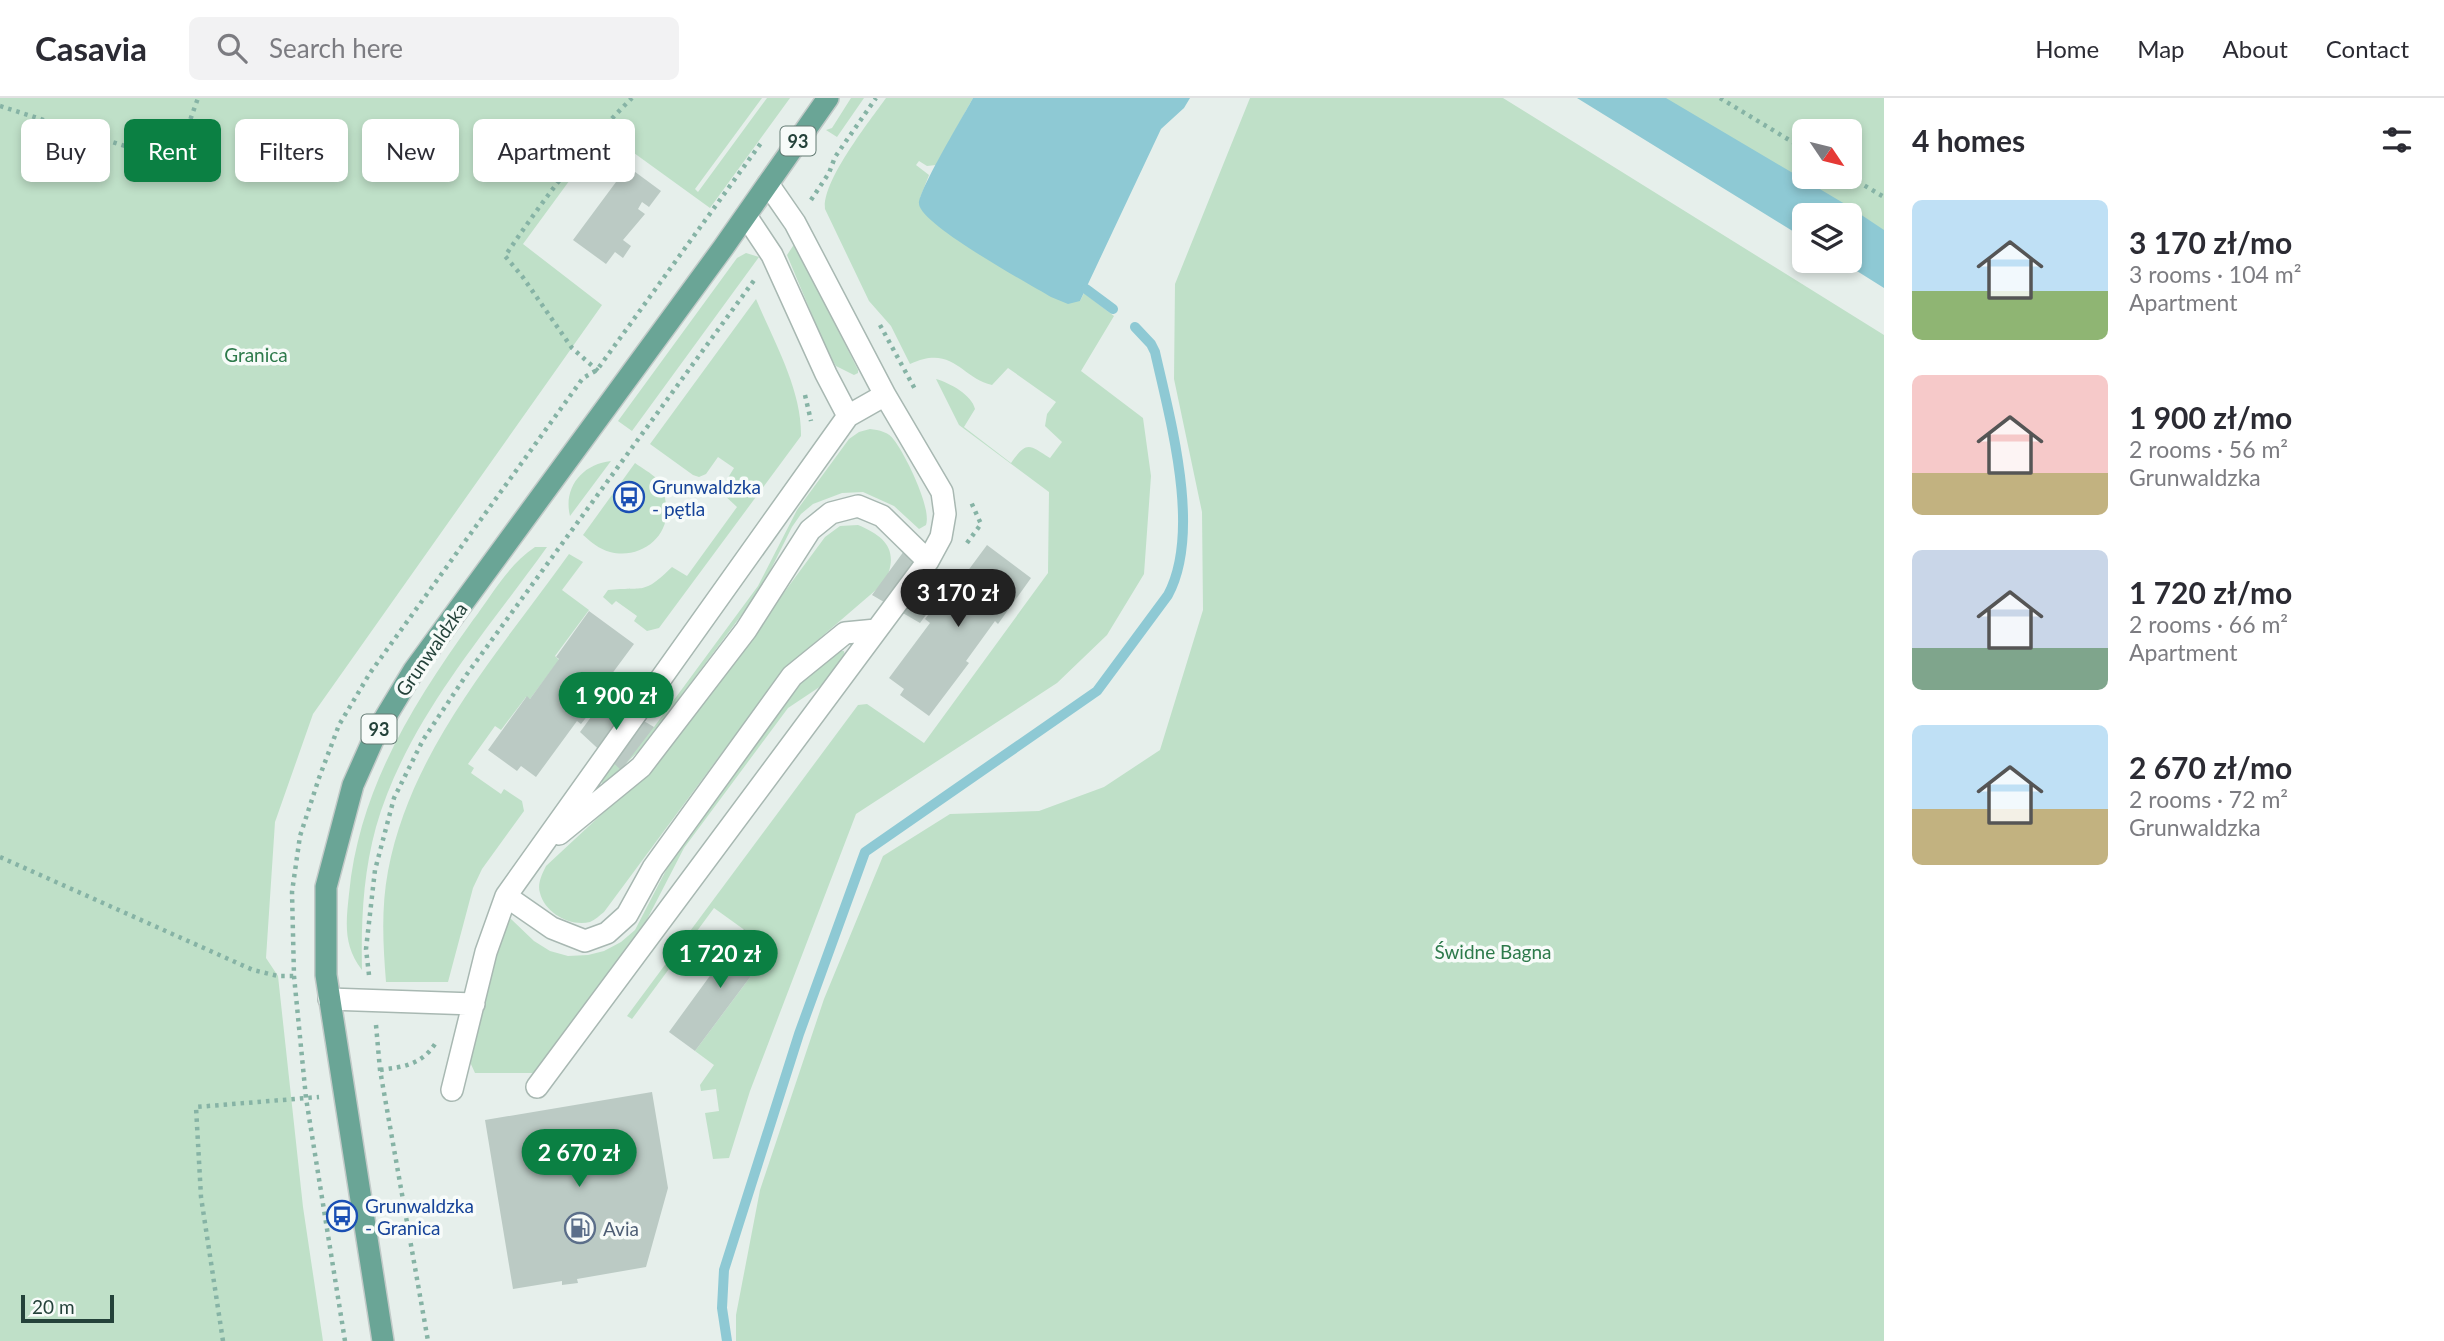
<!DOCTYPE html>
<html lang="en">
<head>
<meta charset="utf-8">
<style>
	:root { --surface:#fff; --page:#f2f2f3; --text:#2b2b33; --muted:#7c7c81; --line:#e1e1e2; --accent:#0b8043 }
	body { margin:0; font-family:Lato,sans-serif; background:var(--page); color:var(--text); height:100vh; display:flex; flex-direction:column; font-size:26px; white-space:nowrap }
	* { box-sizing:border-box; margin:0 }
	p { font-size:23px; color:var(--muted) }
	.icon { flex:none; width:38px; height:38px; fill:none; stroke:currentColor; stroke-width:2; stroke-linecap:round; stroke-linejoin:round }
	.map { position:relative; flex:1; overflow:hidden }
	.panel { display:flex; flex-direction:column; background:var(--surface); width:560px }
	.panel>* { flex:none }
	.guide { position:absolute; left:21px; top:21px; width:665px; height:63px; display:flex; gap:14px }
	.needle { width:46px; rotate:125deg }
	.controls { position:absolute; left:1792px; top:21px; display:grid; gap:14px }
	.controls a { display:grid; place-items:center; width:70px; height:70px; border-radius:10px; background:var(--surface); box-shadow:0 4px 10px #0003; font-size:35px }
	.scale { position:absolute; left:21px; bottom:18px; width:93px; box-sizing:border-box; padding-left:7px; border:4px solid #24423a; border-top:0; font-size:19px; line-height:24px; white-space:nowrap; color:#24423a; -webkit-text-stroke:5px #f7fbf9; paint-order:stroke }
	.price { position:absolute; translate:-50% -60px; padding:0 16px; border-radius:24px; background:var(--accent); color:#fff; font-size:23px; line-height:46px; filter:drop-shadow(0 2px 4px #0008) }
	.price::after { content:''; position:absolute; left:50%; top:42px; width:21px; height:16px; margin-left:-10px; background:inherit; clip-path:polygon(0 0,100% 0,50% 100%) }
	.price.active { background:#222; color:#fff }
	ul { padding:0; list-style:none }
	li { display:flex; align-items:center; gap:21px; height:175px; padding:0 28px }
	li span { display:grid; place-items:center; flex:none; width:196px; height:140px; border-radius:10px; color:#555 }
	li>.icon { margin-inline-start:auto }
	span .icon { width:84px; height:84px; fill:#fffc; stroke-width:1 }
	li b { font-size:30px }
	h2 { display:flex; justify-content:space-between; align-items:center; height:84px; padding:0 28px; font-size:30px }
	.pill { padding:0 24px; border-radius:10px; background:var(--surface); box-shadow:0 4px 10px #0003; font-size:24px; line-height:63px }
	.pill.active { background:var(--accent); color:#fff }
	header { display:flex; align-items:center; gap:42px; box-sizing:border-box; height:98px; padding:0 35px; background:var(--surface); border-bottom:2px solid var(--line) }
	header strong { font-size:33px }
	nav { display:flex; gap:38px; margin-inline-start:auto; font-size:24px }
	.search { width:490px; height:63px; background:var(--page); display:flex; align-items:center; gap:18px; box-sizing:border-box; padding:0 24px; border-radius:10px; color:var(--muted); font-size:26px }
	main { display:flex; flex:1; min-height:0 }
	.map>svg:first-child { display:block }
</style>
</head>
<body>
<header>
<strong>Casavia</strong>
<div class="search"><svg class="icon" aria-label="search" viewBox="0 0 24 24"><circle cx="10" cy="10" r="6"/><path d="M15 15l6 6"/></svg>Search here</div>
<nav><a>Home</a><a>Map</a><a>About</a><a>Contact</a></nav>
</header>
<main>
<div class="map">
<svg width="1884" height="1243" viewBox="0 0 1884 1243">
	<rect width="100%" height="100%" fill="#e6efeb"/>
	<path fill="#bfe0c8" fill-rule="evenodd" d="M0 0H762L695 91 698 94 767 0H790L710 110 605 34 523 146 602 207 313 616 275 724 266 860 278 878 303 1109 323 1243H0Z
		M851 0H864L837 39 826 32 832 30Z
		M886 0H973L936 67 927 68 919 63 916 67 929 77 920 100 1080 203 1084 195 1114 218 1081 273 1143 320 1151 378 1144 476 1107 537 1057 585 856 716 750 993 729 1060 713 1061 705 1015 719 1013 716 991 701 993 700 987 714 967 695 953 771 851 714 810 632 921 627 918 858 607 867 606 924 645 1048 475 1049 394 959 327 936 281C950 285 972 297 975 311L964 329 1011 365C1027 342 1029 347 1050 360L1062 344 1045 328 1047 316 1056 304 1008 270 992 287C961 280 953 246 910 266L891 228 869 203 825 111C822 83 869 24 886 0Z
		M1250 0H1503L1884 237V1243H736V1217L760 1092 824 901 883 758 950 716 1039 713 1104 689 1160 652 1203 512 1202 414 1174 281 1175 186Z
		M1623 0H1884V166L1850 117ZM1804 33H1850V79H1804Z
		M795 145 858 272V275L854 277 836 268 827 253 787 157Z
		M746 155 759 159 632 333 618 323 737 160Z
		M756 201C774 244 802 292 801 338L659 530 647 533 634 523 637 518 616 503 612 507 603 499 608 492C645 488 642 498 672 469L687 478 737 409 723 396V388L734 370 718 359 706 376 699 379 693 377 650 346Z
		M870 331C879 332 889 334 894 342 905 356 932 410 926 427L919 431 894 408 863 394 842 395 813 406 801 416 792 429 761 491 642 650 604 686 597 681 613 659 654 629 758 488 797 412 849 341 859 334Z
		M611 363 570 418C563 390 582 366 611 363Z
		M635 365C642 370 651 375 657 381 663 389 665 397 666 407 671 438 641 462 610 454 599 451 591 444 583 437Z
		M858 427C887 439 900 454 884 485L784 571 604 814C600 817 595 822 590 824 570 829 545 815 540 795 537 786 542 776 546 768L660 662 825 439 840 428Z
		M535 449H547C484 537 406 624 376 729 363 776 361 824 362 872 343 848 346 824 349 796 359 691 413 606 473 522 492 497 508 467 535 449Z
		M569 456 583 464 562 492 589 512 555 558 559 562 530 601 526 599 501 632 495 628 468 666 474 670 471 675 501 696 504 691 522 703 524 713 482 771 473 790 448 884H386C383 847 381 810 388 773 411 651 499 554 569 456Z
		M838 553H844L845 559 821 588 788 610 684 750 641 833 534 975H475L470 964 505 821H511L534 843 550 853 568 858 588 857 604 853 621 844 635 832 677 751 800 585Z"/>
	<path fill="#8ec9d4" d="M973 0H1190L1184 10 1161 31 1080 203 1068 206 1051 199C1029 186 921 127 919 106 918 93 964 17 973 0Z
		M1577 0H1666L1845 106 1884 132V190L1841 163H1850V117H1804V140Z"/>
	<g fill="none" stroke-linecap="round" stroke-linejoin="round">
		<path stroke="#8ec9d4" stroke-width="10" d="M1086 191 1113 211
			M727 1243 722 1210 724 1172 799 936 865 754 1097 593 1168 497C1202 434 1170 321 1155 254L1151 246 1135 229"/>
	</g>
	<path fill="#bbcac4" d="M623 65 661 93 649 109 642 104 638 111 645 116 623 142 631 148 623 160 615 154 606 166 573 142 616 84 612 81Z
		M987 447 1031 480 998 526 995 523 966 563 969 565 929 618 900 597 904 591 889 580 930 525 925 521 943 498 947 501Z
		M904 453 945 491 920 525 872 497Z
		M589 513 634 546 594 600 599 603 581 626 577 623 536 679 521 668 517 673 488 652 527 598 530 601 559 561 556 559Z
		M605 600 654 629 621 672 580 634Z
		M744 831 771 851 695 953 669 934Z
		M652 994 668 1090 646 1169 577 1181 578 1185 562 1187V1183L513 1191 485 1022Z"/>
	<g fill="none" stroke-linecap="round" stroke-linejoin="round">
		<g stroke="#a8b8b2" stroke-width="24">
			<path id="minor" d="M746 118 772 157 826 276 848 318 506 798 552 830 585 843 607 835 627 817 653 770 792 578 845 535 876 532
				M848 318 885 297
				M559 736 641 669 746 532 810 432 831 415 858 408 882 418 928 463
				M329 901 474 906
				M537 989 928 463 941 439 945 416 942 394 885 297 795 125 768 86
				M452 992 486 854 506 798"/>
		</g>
		<g stroke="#c2cac8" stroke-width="24">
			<path id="major" d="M383 1243 326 877V789L353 687 377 633 414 572 723 150 828 0"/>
		</g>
		<path stroke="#86b3a5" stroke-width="4.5" stroke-dasharray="3.5 5" stroke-linecap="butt" d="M1720 0 1804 51
			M0 8 175 64 198 0
			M1850 79 1884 99
			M811 102 829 75 835 59 876 0
			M880 227 916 293
			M598 273 572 250 522 178 505 158C543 102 583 48 632 0
			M805 297 811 323
			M967 445 981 426 971 404
			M0 759 253 872 278 878H297
			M369 877 366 851 375 772 394 700 423 642 467 576 755 181
			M376 927 380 972 428 1243
			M380 972C403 969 421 967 435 946
			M223 1243 201 1099 196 1009 319 999
			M345 1243 306 1000 294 878 292 794 300 738 319 680 339 627 370 575 583 280 597 272 761 45"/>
		<use href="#minor" stroke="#fff" stroke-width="21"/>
		<use href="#major" stroke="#6aa596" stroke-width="21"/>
	</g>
	<defs>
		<g id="bus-ring" transform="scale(1.575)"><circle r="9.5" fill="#f7fbf9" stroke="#1a4fb4" stroke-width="1.5"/><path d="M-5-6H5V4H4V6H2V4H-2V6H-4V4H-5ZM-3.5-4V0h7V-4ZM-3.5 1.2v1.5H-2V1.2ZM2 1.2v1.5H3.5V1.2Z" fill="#1a4fb4"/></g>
		<g id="fuel-ring" transform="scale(1.575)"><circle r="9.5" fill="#f7fbf9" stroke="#5c6f8a" stroke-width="1.5"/><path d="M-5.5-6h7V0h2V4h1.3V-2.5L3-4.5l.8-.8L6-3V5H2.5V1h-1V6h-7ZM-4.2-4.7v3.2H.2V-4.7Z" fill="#5c6f8a"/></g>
	</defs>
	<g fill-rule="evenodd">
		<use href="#bus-ring" x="629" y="399"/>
		<use href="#bus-ring" x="342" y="1118"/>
		<use href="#fuel-ring" x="580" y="1130"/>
	</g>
	<g text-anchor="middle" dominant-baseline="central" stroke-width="7" stroke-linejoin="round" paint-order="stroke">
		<g fill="#f7fbf9" stroke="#637a73" stroke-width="2">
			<rect x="780.5" y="28.5" width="35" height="29" rx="5"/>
			<rect x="361.5" y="616.5" width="35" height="29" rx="5"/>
		</g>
		<g font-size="18" font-weight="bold" fill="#24423a">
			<text x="798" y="43">93</text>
			<text x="379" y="631">93</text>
		</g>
		<g font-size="19" fill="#2d7a4b" stroke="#f7fbf9">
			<text x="256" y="256">Granica</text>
			<text x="1493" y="853">Świdne Bagna</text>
		</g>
		<g font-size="19" fill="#164399" stroke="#f7fbf9" text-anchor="start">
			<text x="652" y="388">Grunwaldzka<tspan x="652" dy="22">- pętla</tspan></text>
			<text x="365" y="1107">Grunwaldzka<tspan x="365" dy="22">- Granica</tspan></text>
		</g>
		<g font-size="19" fill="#24423a" stroke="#f7fbf9">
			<text transform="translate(431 551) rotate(-55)">Grunwaldzka</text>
		</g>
		<g font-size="19" fill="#4e5e75" stroke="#f7fbf9" text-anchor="start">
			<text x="603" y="1130">Avia</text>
		</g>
	</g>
</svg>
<div class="controls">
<a><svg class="needle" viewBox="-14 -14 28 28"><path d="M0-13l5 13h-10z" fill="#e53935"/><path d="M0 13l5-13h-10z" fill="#7c7c81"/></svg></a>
<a><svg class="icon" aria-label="layers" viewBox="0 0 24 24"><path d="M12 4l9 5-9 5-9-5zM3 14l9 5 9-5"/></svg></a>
</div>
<div class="scale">20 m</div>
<b class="price active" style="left:958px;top:531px">3 170 zł</b>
<b class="price" style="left:616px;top:634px">1 900 zł</b>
<b class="price" style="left:720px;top:892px">1 720 zł</b>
<b class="price" style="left:579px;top:1091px">2 670 zł</b>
<div class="guide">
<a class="pill">Buy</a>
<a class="pill active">Rent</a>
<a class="pill">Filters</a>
<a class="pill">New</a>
<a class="pill">Apartment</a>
</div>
</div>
<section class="panel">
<h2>4 homes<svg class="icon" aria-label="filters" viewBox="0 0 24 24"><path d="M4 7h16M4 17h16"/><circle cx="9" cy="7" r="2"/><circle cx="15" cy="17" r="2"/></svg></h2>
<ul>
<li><span style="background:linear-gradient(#bfe0f5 65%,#8fb573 0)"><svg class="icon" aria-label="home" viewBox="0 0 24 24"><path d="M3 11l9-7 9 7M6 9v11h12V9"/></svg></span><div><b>3 170 zł/mo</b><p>3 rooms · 104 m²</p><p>Apartment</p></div></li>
<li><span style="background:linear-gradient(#f6c9c9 70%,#c2b280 0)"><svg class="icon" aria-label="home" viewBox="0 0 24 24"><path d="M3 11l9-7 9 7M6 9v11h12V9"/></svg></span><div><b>1 900 zł/mo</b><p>2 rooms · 56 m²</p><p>Grunwaldzka</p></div></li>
<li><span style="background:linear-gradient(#c9d6e8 70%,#7fa58c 0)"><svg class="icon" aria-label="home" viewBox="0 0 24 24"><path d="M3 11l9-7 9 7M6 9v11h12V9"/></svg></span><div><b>1 720 zł/mo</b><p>2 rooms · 66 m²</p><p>Apartment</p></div></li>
<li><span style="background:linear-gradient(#bfe0f5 60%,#c2b280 0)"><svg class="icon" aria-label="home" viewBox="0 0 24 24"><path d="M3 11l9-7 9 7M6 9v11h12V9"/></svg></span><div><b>2 670 zł/mo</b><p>2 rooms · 72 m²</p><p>Grunwaldzka</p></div></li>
</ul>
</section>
</main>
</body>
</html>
